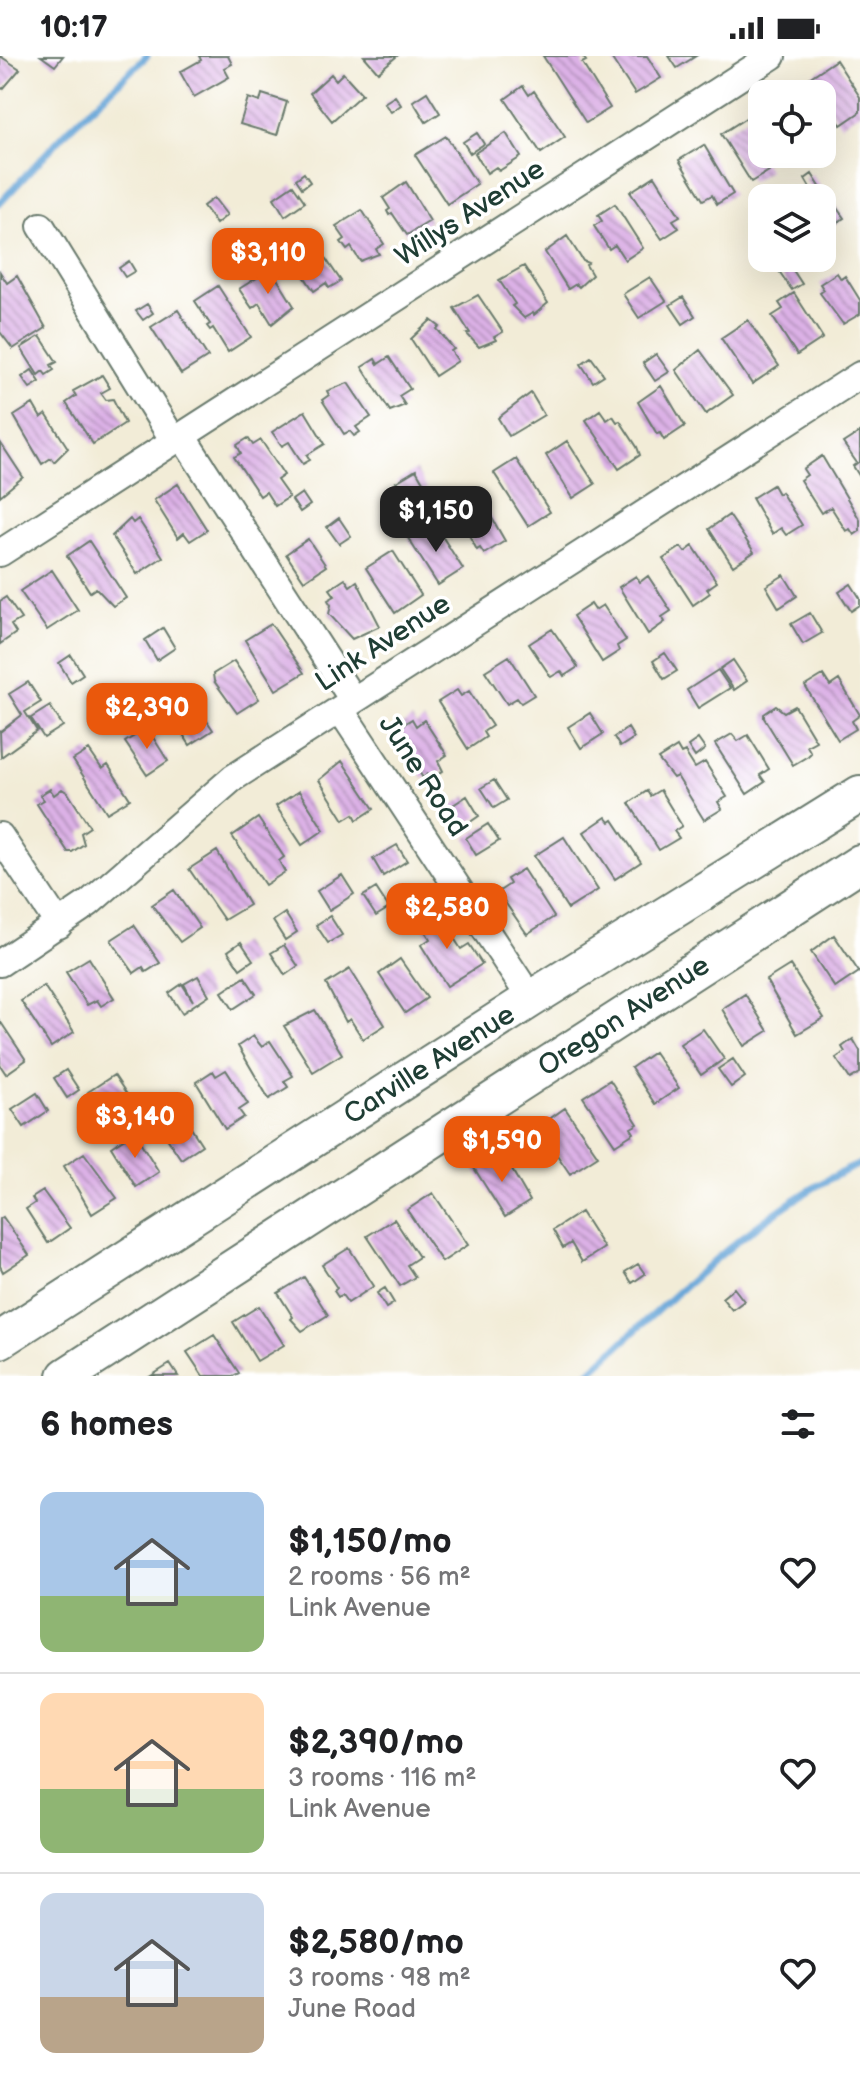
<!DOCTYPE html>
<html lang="en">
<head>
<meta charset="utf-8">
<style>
	:root { --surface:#fff; --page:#f6f6f6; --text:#202124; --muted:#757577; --line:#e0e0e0; --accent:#ea580c }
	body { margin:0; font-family:"Balsamiq Sans",sans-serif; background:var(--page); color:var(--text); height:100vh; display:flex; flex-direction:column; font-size:30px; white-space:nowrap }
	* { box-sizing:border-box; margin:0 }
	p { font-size:26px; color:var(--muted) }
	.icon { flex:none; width:44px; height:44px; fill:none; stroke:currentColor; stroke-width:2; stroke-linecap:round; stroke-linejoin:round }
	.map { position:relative; height:1320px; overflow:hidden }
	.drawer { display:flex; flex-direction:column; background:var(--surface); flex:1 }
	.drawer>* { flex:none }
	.buttons { position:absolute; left:748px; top:24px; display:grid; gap:16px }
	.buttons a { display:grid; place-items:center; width:88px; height:88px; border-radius:16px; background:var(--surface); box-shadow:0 8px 32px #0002; font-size:40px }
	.price { position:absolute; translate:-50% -68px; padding:0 18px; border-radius:16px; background:var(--accent); color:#fff; font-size:26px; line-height:52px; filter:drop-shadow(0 2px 4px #0008) }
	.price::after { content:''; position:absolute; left:50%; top:48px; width:24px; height:18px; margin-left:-12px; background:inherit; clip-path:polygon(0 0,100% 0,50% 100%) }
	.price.active { background:#222; color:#fff }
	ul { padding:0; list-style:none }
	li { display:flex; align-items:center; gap:24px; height:200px; padding:0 40px }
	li+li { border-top:2px solid var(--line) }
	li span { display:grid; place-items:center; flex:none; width:224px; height:160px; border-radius:16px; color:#555 }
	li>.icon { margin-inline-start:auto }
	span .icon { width:96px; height:96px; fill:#fffc; stroke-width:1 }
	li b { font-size:34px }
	h2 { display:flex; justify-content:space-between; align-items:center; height:96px; padding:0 40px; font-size:34px }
	.status { display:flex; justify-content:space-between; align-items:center; height:56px; padding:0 40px; background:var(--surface); direction:ltr }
	.status svg { height:22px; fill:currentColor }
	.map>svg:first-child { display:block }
</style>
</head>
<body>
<div class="status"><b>10:17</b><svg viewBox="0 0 49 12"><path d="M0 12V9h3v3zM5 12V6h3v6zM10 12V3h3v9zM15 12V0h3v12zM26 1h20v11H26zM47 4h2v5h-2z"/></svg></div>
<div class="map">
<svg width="860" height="1320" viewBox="0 0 860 1320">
	<defs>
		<pattern id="building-back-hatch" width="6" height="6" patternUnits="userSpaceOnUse" patternTransform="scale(2)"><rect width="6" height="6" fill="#dcb1e6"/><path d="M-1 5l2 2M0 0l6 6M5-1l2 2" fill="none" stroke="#b291bb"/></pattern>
	</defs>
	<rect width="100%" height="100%" fill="#fff"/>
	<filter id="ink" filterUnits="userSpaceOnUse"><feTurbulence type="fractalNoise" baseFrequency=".0125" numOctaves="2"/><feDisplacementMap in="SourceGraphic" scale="16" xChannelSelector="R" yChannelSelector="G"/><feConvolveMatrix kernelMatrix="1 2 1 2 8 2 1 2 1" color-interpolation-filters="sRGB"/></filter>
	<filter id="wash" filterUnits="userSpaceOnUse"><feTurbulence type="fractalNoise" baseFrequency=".006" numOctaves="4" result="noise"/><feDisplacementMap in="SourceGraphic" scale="32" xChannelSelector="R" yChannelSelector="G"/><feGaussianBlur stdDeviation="1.8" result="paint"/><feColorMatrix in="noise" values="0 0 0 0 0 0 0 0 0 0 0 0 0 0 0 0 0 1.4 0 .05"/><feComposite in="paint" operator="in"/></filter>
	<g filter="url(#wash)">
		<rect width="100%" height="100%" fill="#f2ecd7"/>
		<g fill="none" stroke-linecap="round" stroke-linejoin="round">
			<path stroke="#65a4d7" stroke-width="7" d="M0 147 70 72 147 0
				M585 1320C664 1250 763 1149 860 1108"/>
		</g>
		<g id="blocks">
			<path fill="url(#building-back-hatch)" d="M0 0 20 13 3 33 0 31Z
				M41 0H63L55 10Z
				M199 0H228L232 8 224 12 229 21 194 41 180 16 201 4Z
				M364 0H397L378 16Z
				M543 0H582L586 5 582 7 610 52 586 67Z
				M610 0H647L661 22 635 38Z
				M669 0H696L677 12Z
				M836 4 860 41V56L841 69 809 22Z
				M343 17 362 38 332 65 310 37 331 18 336 24Z
				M523 30 529 39 534 35 565 81 541 97 505 43Z
				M794 30 799 38H782Z
				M427 36 440 57 426 66 413 45Z
				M262 38 287 46 277 79 240 68 248 42 260 46Z
				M395 40 401 49 391 56 384 47Z
				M746 62 762 88V98L771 101 763 106 769 115 751 126 721 78Z
				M477 77 484 88 470 97 463 86Z
				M506 77 521 101 499 115 496 111 487 117 475 97Z
				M446 80 477 128 447 148 415 99Z
				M704 89 733 138 717 148 712 139 703 144 679 104Z
				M304 117 310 126 302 132 296 123Z
				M812 118 824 137 816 142 805 123Z
				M655 120 680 160 673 164 679 172 662 183 630 136Z
				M406 126 430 165 407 179 392 157 389 159 387 155 390 153 383 142Z
				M293 129 305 146 285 160 274 142Z
				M214 142 227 159 216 168 203 150Z
				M832 145 844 162 831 171 822 152Z
				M615 148 643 192 625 204 615 189 609 193 594 170 602 165 598 159Z
				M362 154 384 188 376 193 379 198 360 205 351 191 347 194 341 186 345 183 336 170Z
				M567 180 583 205 588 207 586 209 592 219 579 231 576 228 568 233 545 196Z
				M311 181 341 225 329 232 326 227 314 235 292 202 304 194 300 189Z
				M270 189 278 203 269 209 260 195Z
				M770 202H785L802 228 792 234Z
				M129 205 135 215 125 221 119 212Z
				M524 210 548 247 534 259 533 257 524 262 512 250 515 248 499 224Z
				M271 213 294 250 272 268 259 247 252 252 239 233Z
				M0 216 7 227 17 220 46 272 13 293 0 276Z
				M837 217 841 223 845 220 860 244V258L843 268 820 237 824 234 820 228Z
				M650 221 666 245 639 262 623 238Z
				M218 230 251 281 228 296 213 272 210 274 207 270 210 268 195 245Z
				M794 237 823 282 797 299 772 260 783 253 779 247Z
				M478 239 503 276 494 281 496 284 479 291 467 278 470 277 454 252Z
				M683 241 695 260 683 268 670 249Z
				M147 248 153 257 143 264 136 255Z
				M178 254 208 301 181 318 151 271Z
				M431 264 440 271 437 273 454 293 451 295 458 305 435 320 411 283Z
				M748 264 779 310 752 328 721 282Z
				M40 280 57 306 51 309 54 314 46 319 43 315 38 319 21 292Z
				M700 294 733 339 706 358 676 314Z
				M656 298 669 316 655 325 643 307Z
				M389 301 410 333 399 340 405 349 390 355 362 311 375 303 378 308Z
				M591 301 604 319 593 326 581 308Z
				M32 314 40 326 30 332 22 321Z
				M102 319 110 332 101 337 106 344 113 343 125 367 93 388 66 347 76 340 73 335Z
				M348 327 371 361 356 371 360 376 354 380 350 375 344 378 322 344 329 339 327 335Z
				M661 330 685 370 664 384 660 377 657 378 638 346Z
				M531 337 544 359 509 380 498 362Z
				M33 348 41 362 46 358 68 392 54 406 51 402 42 408 14 360Z
				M600 354 607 364 613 360 617 366 620 365 637 391 640 399 619 413 586 364Z
				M305 355 325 388 307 399 310 404 303 408 289 386 282 390 272 376Z
				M860 376V421L853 410 857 407 843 387Z
				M248 382 253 389 261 384 284 419 277 424 289 441 275 450 266 436 260 440 234 401 241 397 237 389Z
				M567 385 595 428 573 442 546 399Z
				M0 386 23 421 0 440Z
				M822 400 860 464V475L854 479 850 473 846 475 831 451 821 457 800 424 807 419 803 413Z
				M516 403 550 456 528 470 494 417Z
				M416 414 427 433 408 445 396 426Z
				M178 428 207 474 190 485 184 477 178 482 154 444Z
				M773 429 778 438 781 436 802 469 786 479 781 472 772 478 752 442Z
				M302 437 310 449 300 456 292 444Z
				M479 447 482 452 485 450 505 485 484 498 480 492 477 494 459 460Z
				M729 459 754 496 733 510 709 473Z
				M339 462 351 480 339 488 327 471Z
				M130 463 133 467 138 463 163 501 137 518 112 480Z
				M433 466 463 513 438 529 408 482Z
				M308 483 326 510 304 525 286 498Z
				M89 485 126 542 113 550 96 532 90 536 67 500Z
				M693 490 717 526 707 533 710 537 693 549 663 503 681 491 685 496Z
				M393 495 421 539 395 557 366 512Z
				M52 514 78 554 47 574 20 535Z
				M784 519 797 540 779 552 766 530Z
				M636 520 640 526 648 520 671 555 662 561 665 566 648 578 619 531Z
				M345 523 350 530 357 525 380 570 352 583 329 558 331 549 328 544 335 540 330 533Z
				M851 528 860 542V549L851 555 839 536Z
				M6 541 21 563 11 569 16 577 0 588V545Z
				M591 548 595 554 603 549 626 584 617 590 619 595 602 606 573 560Z
				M810 557 822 577 803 588 791 568Z
				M271 568 304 617 276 634 245 584Z
				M163 572 175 592 157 604 145 584Z
				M552 573 578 611 564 620 561 615 551 621 529 588Z
				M665 597 677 615 664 623 653 605Z
				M71 599 83 618 71 626 59 607Z
				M509 600 534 639 521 647 517 642 507 648 485 615Z
				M733 604 747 625 734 634 720 613Z
				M234 605 259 643 237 657 214 625 213 618Z
				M718 614 730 632 698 652 687 634Z
				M823 619 830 630 839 624 860 659 852 665 856 673 838 684 805 630Z
				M28 626 41 646 25 656 37 675 1 701 0 676 22 659 9 638Z
				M184 630 213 674 190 689 161 645Z
				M457 634 461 640 469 635 492 670 483 676 486 681 468 693 438 646Z
				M50 650 63 670 44 682 31 662Z
				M776 650 784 656 795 650 816 685 807 690 811 697 808 700 793 709 764 662V658Z
				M590 657 603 678 581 692 568 671Z
				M412 663 416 670 424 664 447 699 438 705 443 715 431 723 428 718 423 722 393 675Z
				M147 672 168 705 147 719 125 686Z
				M628 672 634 682 620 691 614 681Z
				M732 678 738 685 748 679 769 713 760 719 765 726 747 738 715 688Z
				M698 683 705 693 695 701 688 690Z
				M677 691 681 698 685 696 695 712 705 706 727 741 718 746 722 753 704 764 677 720 673 722 658 703Z
				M89 694 102 713 108 709 130 743 107 757 73 704Z
				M342 705 374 753 357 764 354 758 344 764 319 724Z
				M494 724 507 744 494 752 481 732Z
				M50 733 54 739 62 733 68 737 90 771 81 777 84 788 72 796H68L37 748 44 744 40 739Z
				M660 734 682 770 674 775 679 782 659 794 629 747 647 735 650 740Z
				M299 735 324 774 302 789 276 750Z
				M467 740 479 760 460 773 447 753Z
				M606 761 610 766 613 764 641 806 615 823 584 776Z
				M258 762 284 801 279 805 285 816 265 829 232 780Z
				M488 768 499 785 476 799 466 782Z
				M564 781 598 834 568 853 534 800Z
				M397 789 407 805 383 820 373 803Z
				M217 795 249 849 224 864 189 813Z
				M523 813 554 861 527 878 498 836 510 828 507 823Z
				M342 819 354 838 329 854 317 835Z
				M376 832 389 852 376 860 363 840Z
				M174 834 200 872 180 886 152 849Z
				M437 856 461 893 469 888 482 908 447 930 421 889 430 883 420 867Z
				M285 857 297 876 285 884 273 865Z
				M330 860 342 879 328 887 316 869Z
				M134 869 160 907 146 916 143 911 134 917 111 884Z
				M834 879 859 916 835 932 811 896Z
				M241 886 253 904 240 913 228 895Z
				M284 889 298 910 285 919 271 897Z
				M89 902 114 942 101 950 97 944 87 949 66 916Z
				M400 903 427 942 405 957 379 918Z
				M790 909 824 962 797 978 766 924Z
				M350 913 385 969 363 983 350 963 346 966 326 928Z
				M198 920 209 939 182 957 169 937 182 928 193 945 184 928Z
				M245 921 256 938 233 953 222 936Z
				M44 930 74 976 51 991 21 945Z
				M745 938 768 975 744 990 722 953Z
				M315 954 342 998 313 1016 284 970Z
				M0 965 26 1004 6 1018 0 1009Z
				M703 973 724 1003 701 1019 680 988Z
				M253 980 262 991 270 985 293 1020 284 1025 288 1031 269 1043 238 990Z
				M853 983 860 995V1017L850 1023 836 1002 845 996 842 991Z
				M654 996 679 1032 655 1048 631 1012Z
				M733 1003 745 1021 731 1031 718 1013Z
				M66 1014 79 1034 67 1042 54 1022Z
				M226 1014 248 1048 239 1054 244 1061 225 1073 196 1026 213 1015 216 1020Z
				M114 1019 130 1043 103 1060 88 1036Z
				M610 1024 638 1068 631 1072 634 1077 615 1089 583 1041Z
				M37 1037 48 1055 24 1071 12 1053Z
				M166 1049 169 1054 175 1050 180 1055 202 1089 181 1103 151 1058Z
				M565 1052 598 1100 570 1118 538 1071Z
				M134 1076 159 1116 136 1131 111 1091Z
				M501 1095 530 1145 505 1161 474 1112Z
				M84 1097 117 1142 92 1158 64 1110Z
				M43 1135 70 1172 48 1187 26 1153 35 1147 32 1142Z
				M433 1137 468 1189 442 1206 407 1154Z
				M581 1156 604 1192 582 1206 571 1187 563 1192 553 1174Z
				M3 1161 29 1199 3 1216 0 1210V1163Z
				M394 1163 419 1201 407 1209 415 1221 400 1230 367 1180Z
				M349 1192 374 1230 348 1247 342 1239 338 1241 334 1235 337 1232 322 1209Z
				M638 1208 645 1218 632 1227 625 1216Z
				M304 1221 328 1259 302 1275 291 1263 293 1261 278 1237Z
				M385 1232 394 1247 386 1252 377 1237Z
				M734 1232 744 1245 732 1254 722 1242Z
				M259 1250 284 1289 257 1305 233 1266Z
				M214 1279 239 1317 233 1320H203L187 1296Z
				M170 1308 178 1320H151Z"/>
		</g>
	</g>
	<g filter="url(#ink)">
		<use href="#blocks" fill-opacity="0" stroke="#697a6d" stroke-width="2"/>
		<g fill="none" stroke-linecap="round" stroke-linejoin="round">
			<g stroke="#697a6d" stroke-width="30">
				<path id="street" d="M41 170 174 385
					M182 380 353 644
					M0 497 772 0
					M340 653 531 943
					M0 780 59 869
					M0 907 89 847 233 722 860 319"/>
			</g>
			<g stroke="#697a6d" stroke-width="40">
				<g id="secondary">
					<path id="s1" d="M0 1284 531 943 860 738"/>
					<path id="s2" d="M66 1320 860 807"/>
				</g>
			</g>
			<use href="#street" stroke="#fff" stroke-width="26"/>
			<use href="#secondary" stroke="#fff" stroke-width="36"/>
		</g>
	</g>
	<g text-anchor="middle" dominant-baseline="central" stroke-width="7" stroke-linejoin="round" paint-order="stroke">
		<g font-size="28" fill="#1f3d34" stroke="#fff">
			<text transform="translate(470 157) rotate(-33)">Willys Avenue</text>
			<text transform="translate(383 587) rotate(-33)">Link Avenue</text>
			<text transform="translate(423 720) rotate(57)">June Road</text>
			<text stroke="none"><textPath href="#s2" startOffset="664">Oregon Avenue</textPath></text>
			<text stroke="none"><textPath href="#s1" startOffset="510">Carville Avenue</textPath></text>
		</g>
	</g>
</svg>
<div class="buttons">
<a><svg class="icon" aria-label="locate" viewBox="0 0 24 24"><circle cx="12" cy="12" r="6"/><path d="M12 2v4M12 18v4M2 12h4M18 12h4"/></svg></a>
<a><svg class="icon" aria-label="layers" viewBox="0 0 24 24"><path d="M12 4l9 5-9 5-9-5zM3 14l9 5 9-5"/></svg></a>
</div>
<b class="price" style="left:268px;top:240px">$3,110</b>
<b class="price active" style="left:436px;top:498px">$1,150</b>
<b class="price" style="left:147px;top:695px">$2,390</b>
<b class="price" style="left:447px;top:895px">$2,580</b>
<b class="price" style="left:135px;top:1104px">$3,140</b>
<b class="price" style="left:502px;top:1128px">$1,590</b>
</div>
<section class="drawer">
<h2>6 homes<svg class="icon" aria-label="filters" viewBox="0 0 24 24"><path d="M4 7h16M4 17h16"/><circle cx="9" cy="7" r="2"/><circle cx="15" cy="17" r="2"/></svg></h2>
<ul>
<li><span style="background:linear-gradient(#a9c7e8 65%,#8fb573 0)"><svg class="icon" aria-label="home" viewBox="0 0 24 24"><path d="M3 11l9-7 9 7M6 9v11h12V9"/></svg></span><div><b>$1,150/mo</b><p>2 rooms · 56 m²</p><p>Link Avenue</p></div><svg class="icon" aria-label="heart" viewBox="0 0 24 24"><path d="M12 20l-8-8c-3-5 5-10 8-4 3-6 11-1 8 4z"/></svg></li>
<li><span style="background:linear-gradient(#ffd9b3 60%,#8fb573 0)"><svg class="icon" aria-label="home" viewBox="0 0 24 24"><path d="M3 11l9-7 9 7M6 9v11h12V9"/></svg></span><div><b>$2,390/mo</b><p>3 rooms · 116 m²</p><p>Link Avenue</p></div><svg class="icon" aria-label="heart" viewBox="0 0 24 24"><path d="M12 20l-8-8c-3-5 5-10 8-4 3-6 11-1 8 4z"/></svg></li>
<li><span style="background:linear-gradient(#c9d6e8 65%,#b9a48a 0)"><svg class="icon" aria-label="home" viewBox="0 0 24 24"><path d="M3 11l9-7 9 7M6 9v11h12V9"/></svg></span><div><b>$2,580/mo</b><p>3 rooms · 98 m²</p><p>June Road</p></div><svg class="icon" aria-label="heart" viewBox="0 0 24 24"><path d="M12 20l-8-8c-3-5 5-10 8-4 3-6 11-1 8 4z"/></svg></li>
</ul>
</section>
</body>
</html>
